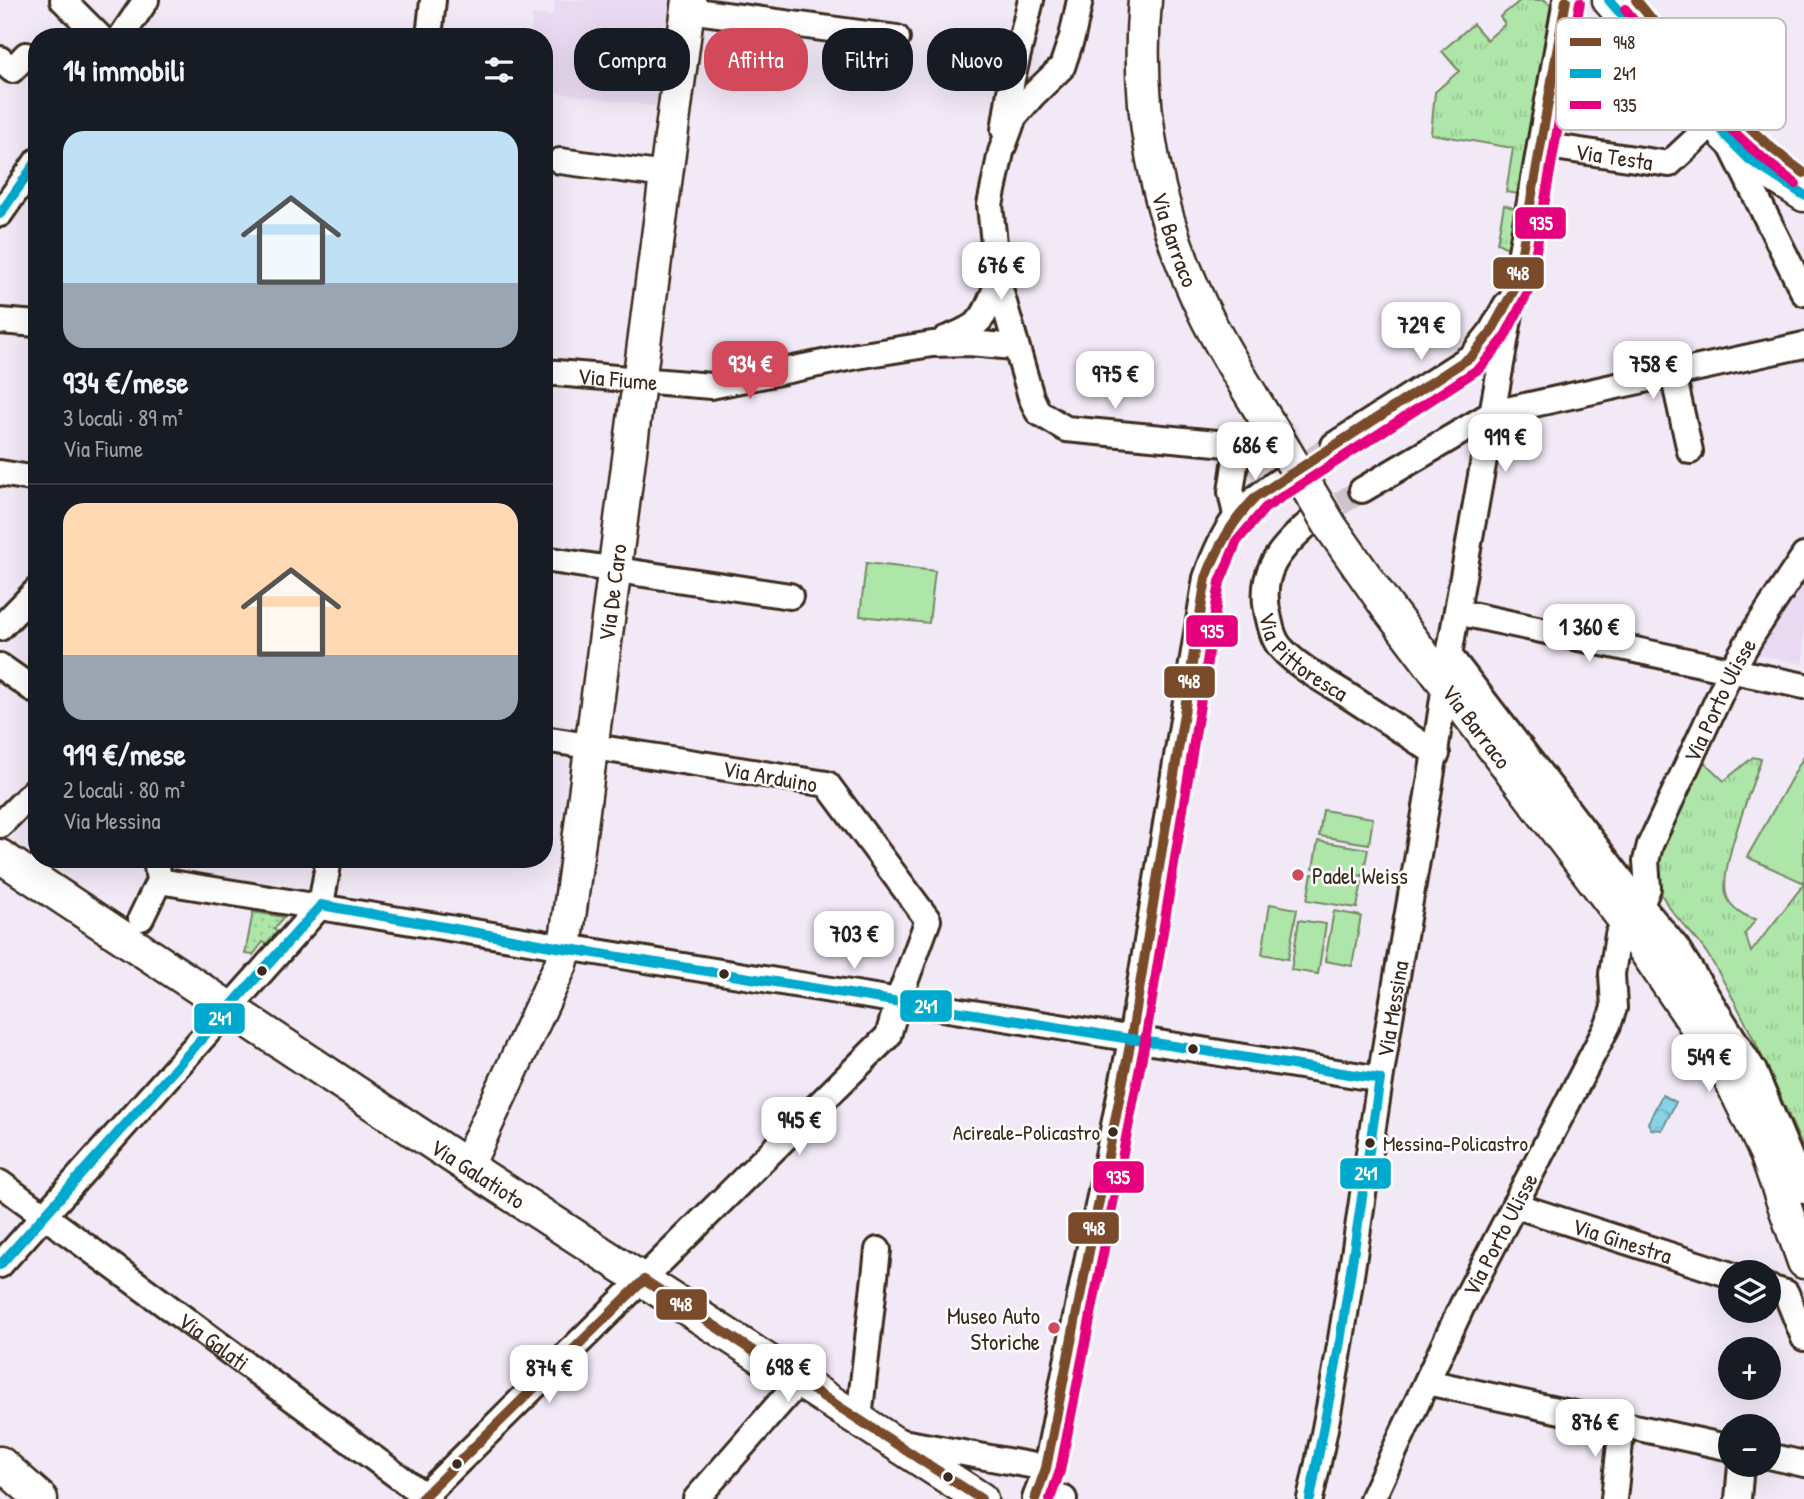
<!DOCTYPE html>
<html lang="it">
<head>
<meta charset="utf-8">
<style>
	:root { --surface:#171b24; --page:#20242c; --text:#f1f3f6; --muted:#9ea1a6; --line:#363941; --accent:#d1495b }
	body { margin:0; font-family:"Patrick Hand",sans-serif; background:var(--page); color:var(--text); height:100vh; display:flex; flex-direction:column; font-size:26px; white-space:nowrap }
	* { box-sizing:border-box; margin:0 }
	p { font-size:23px; color:var(--muted) }
	.icon { flex:none; width:38px; height:38px; fill:none; stroke:currentColor; stroke-width:2; stroke-linecap:round; stroke-linejoin:round }
	.map { position:relative; flex:1; overflow:hidden }
	.drawer { position:absolute; left:28px; top:28px; width:525px; height:840px; display:flex; flex-direction:column; background:var(--surface); border-radius:28px; box-shadow:0 7px 28px #0002 }
	.drawer>* { flex:none }
	.hud { position:absolute; left:574px; top:28px; width:665px; height:63px; display:flex; gap:14px }
	.tools { position:absolute; left:1718px; top:1260px; display:grid; gap:14px }
	.tools a { display:grid; place-items:center; width:63px; height:63px; border-radius:50%; background:var(--surface); box-shadow:0 7px 28px #0002; font-size:35px }
	.price { position:absolute; translate:-50% -60px; padding:0 16px; border-radius:14px; background:#fff; color:#222; font-size:23px; line-height:46px; filter:drop-shadow(0 2px 4px #0008) }
	.price::after { content:''; position:absolute; left:50%; top:42px; width:21px; height:16px; margin-left:-10px; background:inherit; clip-path:polygon(0 0,100% 0,50% 100%) }
	.price.on { background:var(--accent); color:#fff }
	ul { padding:0; list-style:none }
	li { display:grid; align-content:center; gap:14px; height:371px; padding:0 35px }
	li+li { border-top:2px solid var(--line) }
	li span { display:grid; place-items:center; height:217px; border-radius:21px; color:#555 }
	li>.icon { margin-inline-start:auto }
	span .icon { width:126px; height:126px; fill:#fffc; stroke-width:1 }
	li b { font-size:30px }
	h2 { display:flex; justify-content:space-between; align-items:center; height:84px; padding:0 35px; font-size:30px }
	.chip { padding:0 24px; border-radius:28px; background:var(--surface); box-shadow:0 7px 28px #0002; font-size:24px; line-height:63px }
	.chip.on { background:var(--accent); color:#fff }
	.map>svg:first-child { display:block }
</style>
</head>
<body>
<div class="map">
<svg width="1804" height="1499" viewBox="0 0 1804 1499">
	<defs>
		<pattern id="grass-tufts" width="24" height="20" patternUnits="userSpaceOnUse" patternTransform="scale(1.75)"><rect width="24" height="20" fill="#aee5a9"/><path d="M3 7l-1-3M5 7V3M7 7l1-3M15 17l-1-3M17 17v-4M19 17l1-3" fill="none" stroke="#97c591"/></pattern>
		<pattern id="park-dots" width="8" height="8" patternUnits="userSpaceOnUse" patternTransform="scale(1.75)"><rect width="8" height="8" fill="#aee5a9"/><path d="M2 2h.1M6 6h.1" fill="none" stroke="#97c591" stroke-width="1.8" stroke-linecap="round"/></pattern>
		<pattern id="water-waves" width="16" height="10" patternUnits="userSpaceOnUse" patternTransform="scale(1.75)"><rect width="16" height="10" fill="#87d3e6"/><path d="M0 5q4-4 8 0t8 0" fill="none" stroke="#75b5c5"/></pattern>
	</defs>
	<rect width="100%" height="100%" fill="#f2e9f7"/>
	<filter id="ink" filterUnits="userSpaceOnUse"><feTurbulence type="fractalNoise" baseFrequency=".0143" numOctaves="2"/><feDisplacementMap in="SourceGraphic" scale="14" xChannelSelector="R" yChannelSelector="G"/><feConvolveMatrix kernelMatrix="1 2 1 2 8 2 1 2 1" color-interpolation-filters="sRGB"/></filter>
	<g filter="url(#ink)">
		<path fill="#e9daf1" d="M555 0H675L662 102 656 101 655 106 644 105 544 91V37H530L533 14 552 16Z
			M1804 573V664L1754 654Z"/>
		<path fill="url(#grass-tufts)" stroke="#748864" stroke-width="2" d="M1521 0H1545L1552 7 1519 194 1506 192 1513 148 1431 134 1435 92 1459 71 1442 51 1473 24 1487 40 1505 24 1500 17Z
			M1504 205 1516 209 1510 249 1497 243Z
			M1699 757 1724 781 1753 757 1761 759C1752 788 1717 872 1727 897 1731 908 1745 917 1756 919L1745 934 1751 952 1804 884V1150C1775 1085 1746 1016 1708 955 1691 927 1656 907 1657 871 1658 838 1686 788 1699 757Z"/>
		<path fill="url(#park-dots)" stroke="#748864" stroke-width="2" d="M253 912 284 917 274 929 277 932 266 944 263 942 253 955 245 954Z"/>
		<path fill="#aee5a9" stroke="#748864" stroke-width="2" d="M866 563 935 571 929 623 860 616Z
			M1804 756V883L1747 857Z
			M1323 810 1373 818 1369 844 1319 836Z
			M1318 841 1368 849 1363 876 1313 868Z
			M1312 874 1362 882 1357 908 1307 900Z
			M1270 904 1297 909 1288 959 1262 954Z
			M1334 911 1361 916 1352 966 1325 961Z
			M1299 920 1326 924 1318 974 1291 970Z"/>
		<path fill="url(#water-waves)" stroke="#698f96" stroke-width="2" d="M1662 1095 1676 1102 1662 1130 1651 1129 1648 1123Z"/>
		<g fill="none" stroke-linecap="round" stroke-linejoin="round">
			<path stroke="#cdc3cc" stroke-width="24" stroke-dasharray="24 12" stroke-linecap="butt" d="M1282 479 1334 445
				M1309 522 1362 490"/>
			<g stroke="#3b2a1e" stroke-width="30">
				<g id="minor">
					<path d="M63 0 100 37"/>
					<path d="M1080 0 1072 37 1062 67 1034 94 1014 117 1001 152 990 205 998 282 1031 397 1038 412 1066 429 1227 444 1237 451 1231 492 1236 515"/>
					<path d="M1566 0 1449 655 1641 905 1676 947 1754 1071 1804 1191"/>
					<path d="M688 10 897 38"/>
					<path d="M121 37 146 0"/>
					<path d="M429 37 433 0"/>
					<path d="M0 59 12 70 26 55"/>
					<path d="M1004 130 1012 79 1031 0"/>
					<path id="s1" d="M1540 145 1669 164 1714 122"/>
					<path d="M1731 146 1804 293"/>
					<path d="M560 161 666 175"/>
					<path d="M0 214 37 161"/>
					<path d="M0 321 37 324"/>
					<path d="M945 339C983 325 984 319 998 282"/>
					<path id="s2" d="M544 372 711 386 857 356 932 344 969 343 1015 347"/>
					<path d="M1673 374 1690 451"/>
					<path d="M1334 445 1472 356 1491 332 1506 305"/>
					<path d="M0 473 37 479"/>
					<path d="M1362 490 1493 413 1804 345"/>
					<path id="s3" d="M1309 523C1277 551 1257 575 1269 619 1271 629 1274 641 1281 648 1299 668 1325 681 1347 695 1377 715 1407 734 1437 754"/>
					<path d="M544 559 790 596"/>
					<path d="M1457 612 1804 686"/>
					<path d="M0 628 37 590"/>
					<path d="M0 666 37 692"/>
					<path d="M0 825 37 788"/>
					<path d="M156 859 159 881 1380 1079"/>
					<path d="M321 905 329 859"/>
					<path d="M141 918 159 881"/>
					<path id="s4" d="M0 1183 429 1499"/>
					<path id="s5" d="M1514 1205 1731 1275"/>
					<path d="M0 1265 321 905"/>
					<path d="M1769 1288 1786 1293 1804 1338"/>
					<path d="M1427 1382 1731 1448"/>
					<path d="M859 1419 878 1250"/>
					<path d="M897 1441 1046 1468"/>
					<path d="M1769 1456 1804 1464"/>
					<path d="M1039 1491 1064 1499"/>
					<path d="M421 1499 888 1036 898 1001 928 920 827 784 544 739"/>
					<path d="M696 1499 800 1380"/>
					<path d="M1035 1499 1046 1468 1131 1040 1206 578C1224 527 1237 509 1282 479"/>
					<path id="s6" d="M1310 1499C1342 1361 1358 1220 1380 1081 1400 948 1427 817 1445 684"/>
					<path id="s7" d="M1372 1499 1462 1306 1608 1025 1614 1008 1612 974 1618 935 1625 921 1641 905 1648 888 1646 861 1650 845 1731 671 1754 632 1804 556"/>
					<path d="M1614 1499 1622 1424"/>
					<path d="M1738 1499 1741 1465"/>
				</g>
			</g>
			<g stroke="#3b2a1e" stroke-width="37">
				<g id="major">
					<path id="s8" d="M1145 0C1135 112 1158 220 1208 320 1232 366 1261 410 1287 454"/>
					<path d="M1609 0 1726 136 1750 160 1804 195"/>
					<path id="s9" d="M1331 527 1387 607 1625 921 1725 1068 1766 1153 1804 1262"/>
					<path id="s10" d="M0 856 467 1166 981 1499"/>
					<path id="s11" d="M467 1166 561 964 565 948 689 0"/>
					<path d="M0 1463 41 1499"/>
				</g>
			</g>
			<use href="#minor" stroke="#fff" stroke-width="24"/>
			<use href="#major" stroke="#fff" stroke-width="32"/>
			<g stroke="#3b2a1e" stroke-width="37" stroke-linecap="butt">
				<path id="major-bridge" d="M1287 454 1331 527"/>
			</g>
			<use href="#major-bridge" stroke="#fff" stroke-width="32"/>
			<g stroke="#fff" stroke-width="16">
				<path id="bus-1" d="M1636 0C1688 63 1737 126 1804 173
					M421 1499 644 1280 981 1499
					M1035 1499 1046 1468 1131 1040 1206 578C1218 547 1232 521 1256 497L1472 356 1491 332 1516 286 1566 0"/>
			</g>
			<g stroke="#fff" stroke-width="16">
				<path id="bus-2" d="M1609 0 1726 136 1750 160 1804 195
					M0 214 37 161
					M0 1265 321 905 551 946 1380 1079 1340 1342 1310 1499"/>
			</g>
			<g stroke="#fff" stroke-width="16">
				<path id="bus-3" d="M1625 9C1678 72 1728 136 1796 184
					M1050 1499 1060 1471 1145 1042 1220 582 1237 541 1265 508 1480 368 1503 340 1529 290 1580 2"/>
			</g>
			<use href="#bus-1" stroke="#7a4b2a" stroke-width="10"/>
			<use href="#bus-2" stroke="#00a9ce" stroke-width="10"/>
			<use href="#bus-3" stroke="#e5007d" stroke-width="10"/>
		</g>
	</g>
	<g fill="#d1495b" stroke="#fff" stroke-width="2.5">
		<circle cx="1298" cy="875" r="7"/>
		<circle cx="1054" cy="1328" r="7"/>
	</g>
	<g fill="#3b2a1e" stroke="#fff" stroke-width="2.5">
		<circle cx="262" cy="971" r="6"/>
		<circle cx="724" cy="974" r="6"/>
		<circle cx="1193" cy="1049" r="6"/>
		<circle cx="1113" cy="1132" r="6"/>
		<circle cx="1370" cy="1143" r="6"/>
		<circle cx="457" cy="1464" r="6"/>
		<circle cx="948" cy="1477" r="6"/>
	</g>
	<g text-anchor="middle" dominant-baseline="central" stroke-width="5" stroke-linejoin="round" paint-order="stroke">
		<g font-size="21" fill="#3b2a1e" stroke="#fff" text-anchor="end">
			<text x="1100" y="1132">Acireale-Policastro</text>
			<text x="1383" y="1143" text-anchor="start">Messina-Policastro</text>
		</g>
		<g font-size="23" fill="#3b2a1e" stroke="#fff">
			<text stroke="none"><textPath href="#s1" startOffset="75">Via Testa</textPath></text>
			<text stroke="none"><textPath href="#s8" startOffset="243">Via Barraco</textPath></text>
			<text stroke="none"><textPath href="#s2" startOffset="74">Via Fiume</textPath></text>
			<text stroke="none"><textPath href="#s11" startOffset="598">Via De Caro</textPath></text>
			<text stroke="none"><textPath href="#s3" startOffset="164">Via Pittoresca</textPath></text>
			<text stroke="none"><textPath href="#s7" startOffset="882">Via Porto Ulisse</textPath></text>
			<text stroke="none"><textPath href="#s9" startOffset="247">Via Barraco</textPath></text>
			<text transform="translate(770 776) rotate(10)">Via Arduino</text>
			<text stroke="none"><textPath href="#s6" startOffset="497">Via Messina</textPath></text>
			<text stroke="none"><textPath href="#s10" startOffset="574">Via Galatioto</textPath></text>
			<text stroke="none"><textPath href="#s7" startOffset="294">Via Porto Ulisse</textPath></text>
			<text stroke="none"><textPath href="#s5" startOffset="114">Via Ginestra</textPath></text>
			<text stroke="none"><textPath href="#s4" startOffset="266">Via Galati</textPath></text>
		</g>
		<g font-size="23" fill="#3b2a1e" stroke="#fff" text-anchor="start">
			<text x="1312" y="875">Padel Weiss</text>
			<text x="1040" y="1315" text-anchor="end">Museo Auto<tspan x="1040" dy="26">Storiche</tspan></text>
		</g>
	</g>
	<rect x="1556" y="18" width="230" height="112" rx="10" fill="#fff" stroke="#c4bfbc" stroke-width="2"/>
	<rect x="1570" y="38" width="31" height="8" fill="#7a4b2a"/>
	<rect x="1570" y="69" width="31" height="9" fill="#00a9ce"/>
	<rect x="1570" y="101" width="31" height="8" fill="#e5007d"/>
	<g font-size="19" fill="#3b2a1e">
		<text x="1613" y="49">948</text>
		<text x="1613" y="80">241</text>
		<text x="1613" y="112">935</text>
	</g>
	<g stroke="#fff" stroke-width="2.5">
		<rect x="1514" y="206" width="53" height="34" rx="7" fill="#e5007d"/>
		<rect x="1492" y="256" width="53" height="34" rx="7" fill="#7a4b2a"/>
		<rect x="1185" y="614" width="54" height="34" rx="7" fill="#e5007d"/>
		<rect x="1163" y="665" width="53" height="34" rx="7" fill="#7a4b2a"/>
		<rect x="899" y="989" width="54" height="34" rx="7" fill="#00a9ce"/>
		<rect x="193" y="1002" width="53" height="33" rx="7" fill="#00a9ce"/>
		<rect x="1339" y="1157" width="53" height="33" rx="7" fill="#00a9ce"/>
		<rect x="1092" y="1160" width="53" height="34" rx="7" fill="#e5007d"/>
		<rect x="1067" y="1211" width="53" height="34" rx="7" fill="#7a4b2a"/>
		<rect x="655" y="1288" width="53" height="33" rx="7" fill="#7a4b2a"/>
	</g>
	<g font-size="19" text-anchor="middle" font-weight="bold" fill="#fff">
		<text x="1541" y="230">935</text>
		<text x="1518" y="280">948</text>
		<text x="1212" y="638">935</text>
		<text x="1189" y="688">948</text>
		<text x="926" y="1013">241</text>
		<text x="220" y="1025">241</text>
		<text x="1366" y="1180">241</text>
		<text x="1118" y="1184">935</text>
		<text x="1094" y="1235">948</text>
		<text x="681" y="1311">948</text>
	</g>
</svg>
<div class="tools">
<a><svg class="icon" aria-label="layers" viewBox="0 0 24 24"><path d="M12 4l9 5-9 5-9-5zM3 14l9 5 9-5"/></svg></a>
<a>+</a>
<a>−</a>
</div>
<b class="price" style="left:1001px;top:302px">676 €</b>
<b class="price" style="left:1421px;top:362px">729 €</b>
<b class="price on" style="left:750px;top:401px">934 €</b>
<b class="price" style="left:1653px;top:401px">758 €</b>
<b class="price" style="left:1115px;top:411px">975 €</b>
<b class="price" style="left:1505px;top:474px">919 €</b>
<b class="price" style="left:1255px;top:482px">686 €</b>
<b class="price" style="left:1589px;top:664px">1 360 €</b>
<b class="price" style="left:854px;top:971px">703 €</b>
<b class="price" style="left:1709px;top:1094px">549 €</b>
<b class="price" style="left:799px;top:1157px">945 €</b>
<b class="price" style="left:788px;top:1404px">698 €</b>
<b class="price" style="left:549px;top:1405px">874 €</b>
<b class="price" style="left:1595px;top:1459px">876 €</b>
<div class="hud">
<a class="chip">Compra</a>
<a class="chip on">Affitta</a>
<a class="chip">Filtri</a>
<a class="chip">Nuovo</a>
</div>
<section class="drawer">
<h2>14 immobili<svg class="icon" aria-label="filters" viewBox="0 0 24 24"><path d="M4 7h16M4 17h16"/><circle cx="9" cy="7" r="2"/><circle cx="15" cy="17" r="2"/></svg></h2>
<ul>
<li><span style="background:linear-gradient(#bfe0f5 70%,#9aa5b1 0)"><svg class="icon" aria-label="home" viewBox="0 0 24 24"><path d="M3 11l9-7 9 7M6 9v11h12V9"/></svg></span><div><b>934 €/mese</b><p>3 locali · 89 m²</p><p>Via Fiume</p></div></li>
<li><span style="background:linear-gradient(#ffd9b3 70%,#9aa5b1 0)"><svg class="icon" aria-label="home" viewBox="0 0 24 24"><path d="M3 11l9-7 9 7M6 9v11h12V9"/></svg></span><div><b>919 €/mese</b><p>2 locali · 80 m²</p><p>Via Messina</p></div></li>
</ul>
</section>
</div>
</body>
</html>
